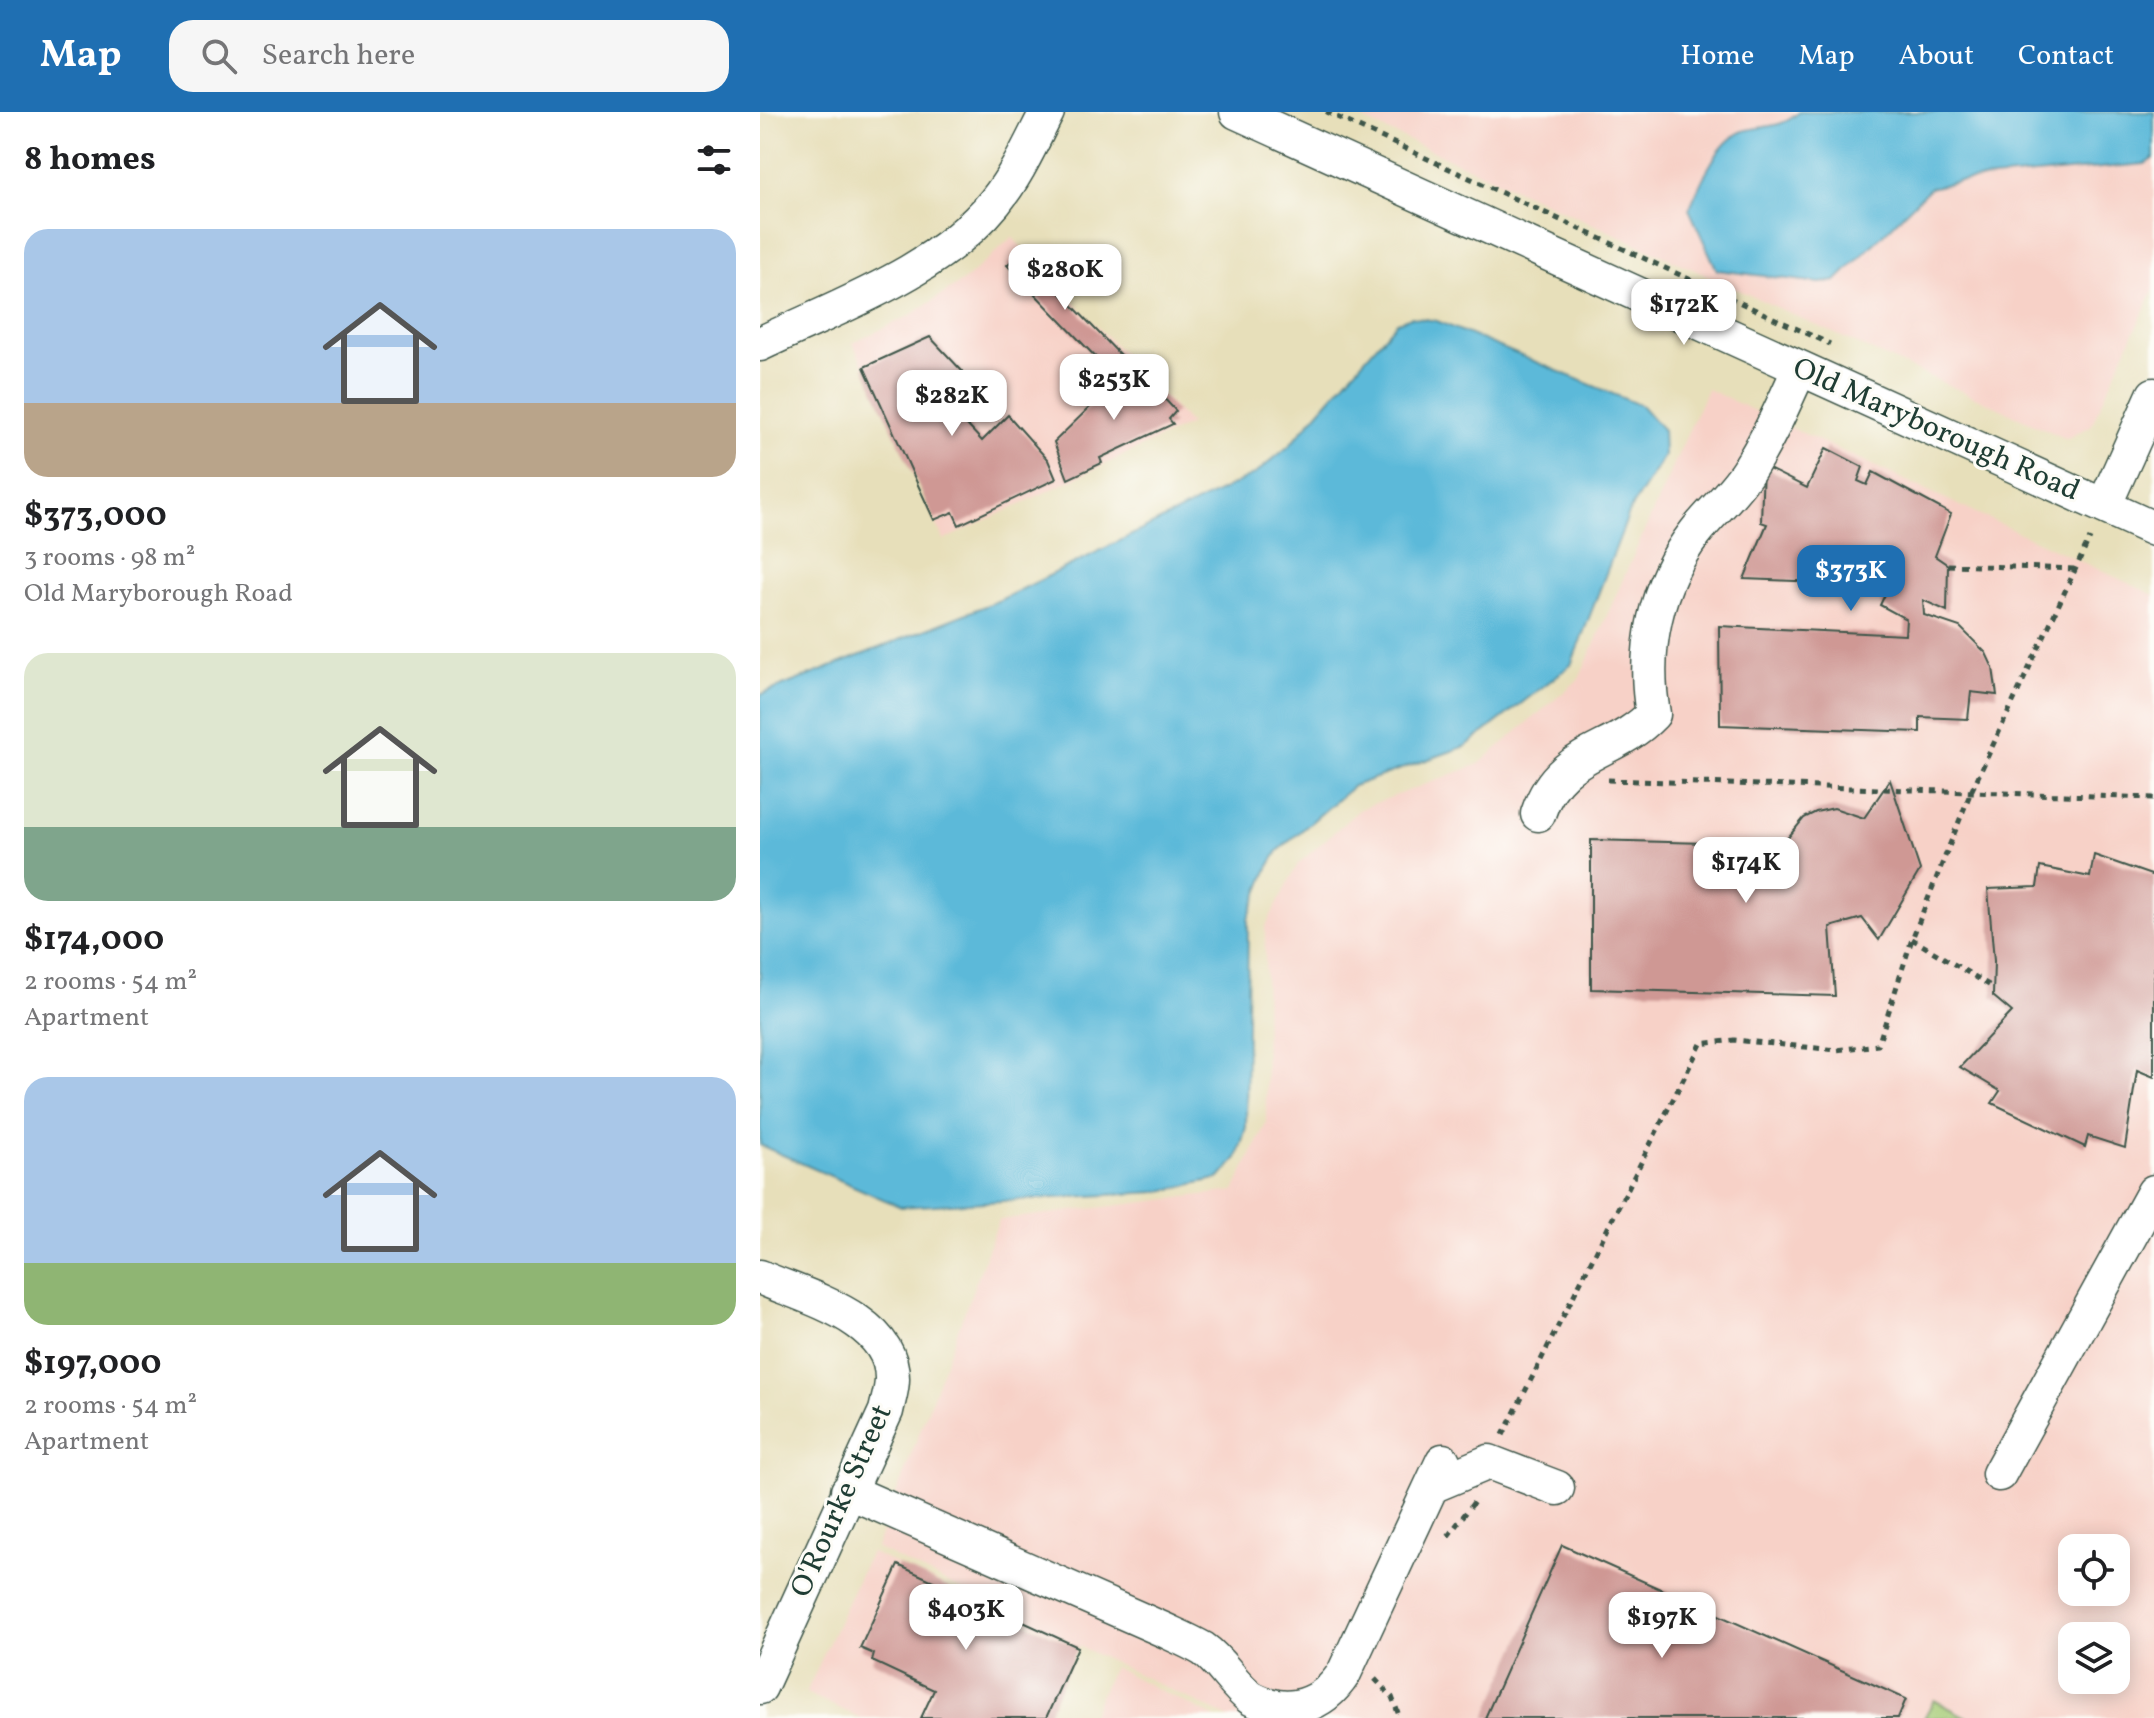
<!DOCTYPE html>
<html lang="en">
<head>
<meta charset="utf-8">
<style>
	:root { --surface:#fff; --page:#f6f6f6; --text:#202124; --muted:#757577; --accent:#1f6fb2 }
	body { margin:0; font-family:Vollkorn,serif; background:var(--page); color:var(--text); height:100vh; display:flex; flex-direction:column; font-size:30px; white-space:nowrap }
	* { box-sizing:border-box; margin:0 }
	p { font-size:26px; color:var(--muted) }
	.icon { flex:none; width:44px; height:44px; fill:none; stroke:currentColor; stroke-width:2; stroke-linecap:round; stroke-linejoin:round }
	.map { position:relative; flex:1; overflow:hidden }
	.side { display:flex; flex-direction:column; background:var(--surface); width:760px }
	.side>* { flex:none }
	.buttons { position:absolute; left:1298px; top:1422px; display:grid; gap:16px }
	.buttons a { display:grid; place-items:center; width:72px; height:72px; border-radius:16px; background:var(--surface); box-shadow:0 4px 20px #0003; font-size:40px }
	.price { position:absolute; translate:-50% -68px; padding:0 18px; border-radius:16px; background:#fff; color:#222; font-size:26px; line-height:52px; filter:drop-shadow(0 2px 4px #0008) }
	.price::after { content:''; position:absolute; left:50%; top:48px; width:24px; height:18px; margin-left:-12px; background:inherit; clip-path:polygon(0 0,100% 0,50% 100%) }
	.price.on { background:var(--accent); color:#fff }
	ul { padding:0; list-style:none }
	li { display:grid; align-content:center; gap:16px; height:424px; padding:0 24px }
	li span { display:grid; place-items:center; height:248px; border-radius:24px; color:#555 }
	li>.icon { margin-inline-start:auto }
	span .icon { width:144px; height:144px; fill:#fffc; stroke-width:1 }
	li b { font-size:34px }
	h2 { display:flex; justify-content:space-between; align-items:center; height:96px; padding:0 24px; font-size:34px }
	header { display:flex; align-items:center; gap:48px; box-sizing:border-box; height:112px; padding:0 40px; background:var(--accent); color:#fff }
	header strong { font-size:38px }
	nav { display:flex; gap:44px; margin-inline-start:auto; font-size:28px }
	.search { width:560px; height:72px; background:var(--page); display:flex; align-items:center; gap:20px; box-sizing:border-box; padding:0 28px; border-radius:24px; color:var(--muted); font-size:30px }
	main { display:flex; flex:1; min-height:0 }
	.map>svg:first-child { display:block }
</style>
</head>
<body>
<header>
<strong>Map</strong>
<div class="search"><svg class="icon" aria-label="search" viewBox="0 0 24 24"><circle cx="10" cy="10" r="6"/><path d="M15 15l6 6"/></svg>Search here</div>
<nav><a>Home</a><a>Map</a><a>About</a><a>Contact</a></nav>
</header>
<main>
<section class="side">
<h2>8 homes<svg class="icon" aria-label="filters" viewBox="0 0 24 24"><path d="M4 7h16M4 17h16"/><circle cx="9" cy="7" r="2"/><circle cx="15" cy="17" r="2"/></svg></h2>
<ul>
<li><span style="background:linear-gradient(#a9c7e8 70%,#b9a48a 0)"><svg class="icon" aria-label="home" viewBox="0 0 24 24"><path d="M3 11l9-7 9 7M6 9v11h12V9"/></svg></span><div><b>$373,000</b><p>3 rooms · 98 m²</p><p>Old Maryborough Road</p></div></li>
<li><span style="background:linear-gradient(#dfe7d0 70%,#7fa58c 0)"><svg class="icon" aria-label="home" viewBox="0 0 24 24"><path d="M3 11l9-7 9 7M6 9v11h12V9"/></svg></span><div><b>$174,000</b><p>2 rooms · 54 m²</p><p>Apartment</p></div></li>
<li><span style="background:linear-gradient(#a9c7e8 75%,#8fb573 0)"><svg class="icon" aria-label="home" viewBox="0 0 24 24"><path d="M3 11l9-7 9 7M6 9v11h12V9"/></svg></span><div><b>$197,000</b><p>2 rooms · 54 m²</p><p>Apartment</p></div></li>
</ul>
</section>
<div class="map">
<svg width="1394" height="1606" viewBox="0 0 1394 1606">
	<rect width="100%" height="100%" fill="#fdfcf7"/>
	<filter id="ink" filterUnits="userSpaceOnUse"><feTurbulence type="fractalNoise" baseFrequency=".0125" numOctaves="2"/><feDisplacementMap in="SourceGraphic" scale="16" xChannelSelector="R" yChannelSelector="G"/><feConvolveMatrix kernelMatrix="1 2 1 2 8 2 1 2 1" color-interpolation-filters="sRGB"/></filter>
	<filter id="wash" filterUnits="userSpaceOnUse"><feTurbulence type="fractalNoise" baseFrequency=".006" numOctaves="4" result="noise"/><feDisplacementMap in="SourceGraphic" scale="32" xChannelSelector="R" yChannelSelector="G"/><feGaussianBlur stdDeviation="1.8" result="paint"/><feColorMatrix in="noise" values="0 0 0 0 0 0 0 0 0 0 0 0 0 0 0 0 0 1.4 0 .05"/><feComposite in="paint" operator="in"/></filter>
	<g filter="url(#wash)">
		<rect width="100%" height="100%" fill="#e7dfba"/>
		<path fill="#f7d1c7" fill-rule="evenodd" d="M586 0H1394V177L1331 314 1307 327Z
			M252 125 430 312 184 428 93 231 151 203 206 167Z
			M947 277 1394 483V1606H469L319 1534 286 1606H101L46 1581 110 1440 317 1534 116 1436 239 1108 474 1079 506 1011 505 815 538 752 600 697 719 652 819 567ZM1312 1436H1356V1480H1312ZM1312 1524H1356V1568H1312Z
			M353 1555 456 1606H330Z"/>
		<path fill="#a5cb75" stroke="#628454" stroke-width="2" d="M1174 1588 1208 1606H1164Z"/>
		<path fill="#5bb9d9" stroke="#3d7b86" stroke-width="2" d="M1039 0H1394V46L1385 52 1199 69 1170 76 1076 169 1060 171 957 158 929 97C940 73 958 25 987 18 1008 13 1022 16 1039 0Z
			M651 205 677 209 882 294 903 318 904 344 871 396 811 553 706 634 593 674 518 739 508 756 488 807 486 1015 477 1046 460 1066 397 1080 141 1095 0 1033V583L240 488 495 362 529 334 637 210Z"/>
		<g id="blocks">
			<path fill="#cf9894" d="M261 140 363 246 349 259 247 153Z
				M170 225 203 260 179 283 222 329 248 303 288 348 296 367 199 413 193 400 174 408 104 255Z
				M367 247 416 299 409 307 413 312 340 346 342 351 308 367 294 330 363 263 357 256Z
				M1066 336 1103 355 1098 369 1107 373 1113 360 1191 402 1175 444 1188 453 1187 499 1163 488 1164 503 1200 515 1226 541 1233 556 1237 583 1211 580 1208 607 1160 605V620L960 613 959 514 1145 523 1146 507 1120 493 1131 470 1096 452 1088 471 984 467 1007 412 1001 410 1003 354 1047 376Z
				M1130 668 1160 758 1119 828 1102 806 1070 815 1075 884 831 877V728L1022 733 1044 706 1056 700 1074 696 1104 706Z
				M1334 743 1394 764V965L1377 958 1365 1036 1328 1024 1325 1035 1232 991 1240 979 1200 955 1252 900 1233 884 1234 849 1228 777 1277 775 1280 755 1330 765Z
				M802 1433 1146 1587 1138 1606H725Z
				M138 1453 318 1535 286 1606H161L174 1578 112 1549 114 1542 100 1536Z"/>
		</g>
	</g>
	<g filter="url(#ink)">
		<use href="#blocks" fill-opacity="0" stroke="#3d5548" stroke-width="2"/>
		<g fill="none" stroke-linecap="round" stroke-linejoin="round">
			<g stroke="#3d5548" stroke-width="37">
				<path id="minor" d="M477 0 1394 417
					M0 232C79 194 178 160 235 90 257 63 271 31 287 0
					M1344 394 1394 283
					M778 702C799 637 853 644 893 602 882 538 895 473 935 421 951 400 972 383 987 360 1008 328 1024 291 1040 256
					M0 1165C44 1185 133 1206 132 1267 132 1278 128 1289 126 1299L0 1575
					M1239 1362 1394 1080
					M674 1373 729 1350 797 1376
					M88 1379 404 1518C417 1524 431 1530 443 1537 462 1550 473 1573 491 1586 528 1606 563 1594 584 1561L683 1349"/>
			</g>
			<path stroke="#3d5548" stroke-width="5" stroke-dasharray="6 6" stroke-linecap="butt" d="M566 0 1070 232
				M1188 453 1316 457
				M848 668 1394 686
				M1152 827 1234 876
				M743 1323 941 932 974 928 1076 938 1118 933 1152 827 1210 682 1330 426
				M688 1424 714 1390
				M615 1567 632 1585 640 1606"/>
			<use href="#minor" stroke="#fff" stroke-width="34"/>
		</g>
	</g>
	<g text-anchor="middle" dominant-baseline="central" stroke-width="6" stroke-linejoin="round" paint-order="stroke">
		<g font-size="30" fill="#1f3d34" stroke="#fdfcf7">
			<text transform="translate(1176 318) rotate(24)">Old Maryborough Road</text>
			<text transform="translate(82 1389) rotate(-66)">O'Rourke Street</text>
		</g>
	</g>
</svg>
<div class="buttons">
<a><svg class="icon" aria-label="locate" viewBox="0 0 24 24"><circle cx="12" cy="12" r="6"/><path d="M12 2v4M12 18v4M2 12h4M18 12h4"/></svg></a>
<a><svg class="icon" aria-label="layers" viewBox="0 0 24 24"><path d="M12 4l9 5-9 5-9-5zM3 14l9 5 9-5"/></svg></a>
</div>
<b class="price" style="left:305px;top:200px">$280K</b>
<b class="price" style="left:924px;top:235px">$172K</b>
<b class="price" style="left:354px;top:310px">$253K</b>
<b class="price" style="left:192px;top:326px">$282K</b>
<b class="price on" style="left:1091px;top:501px">$373K</b>
<b class="price" style="left:986px;top:793px">$174K</b>
<b class="price" style="left:206px;top:1540px">$403K</b>
<b class="price" style="left:902px;top:1548px">$197K</b>
</div>
</main>
</body>
</html>
